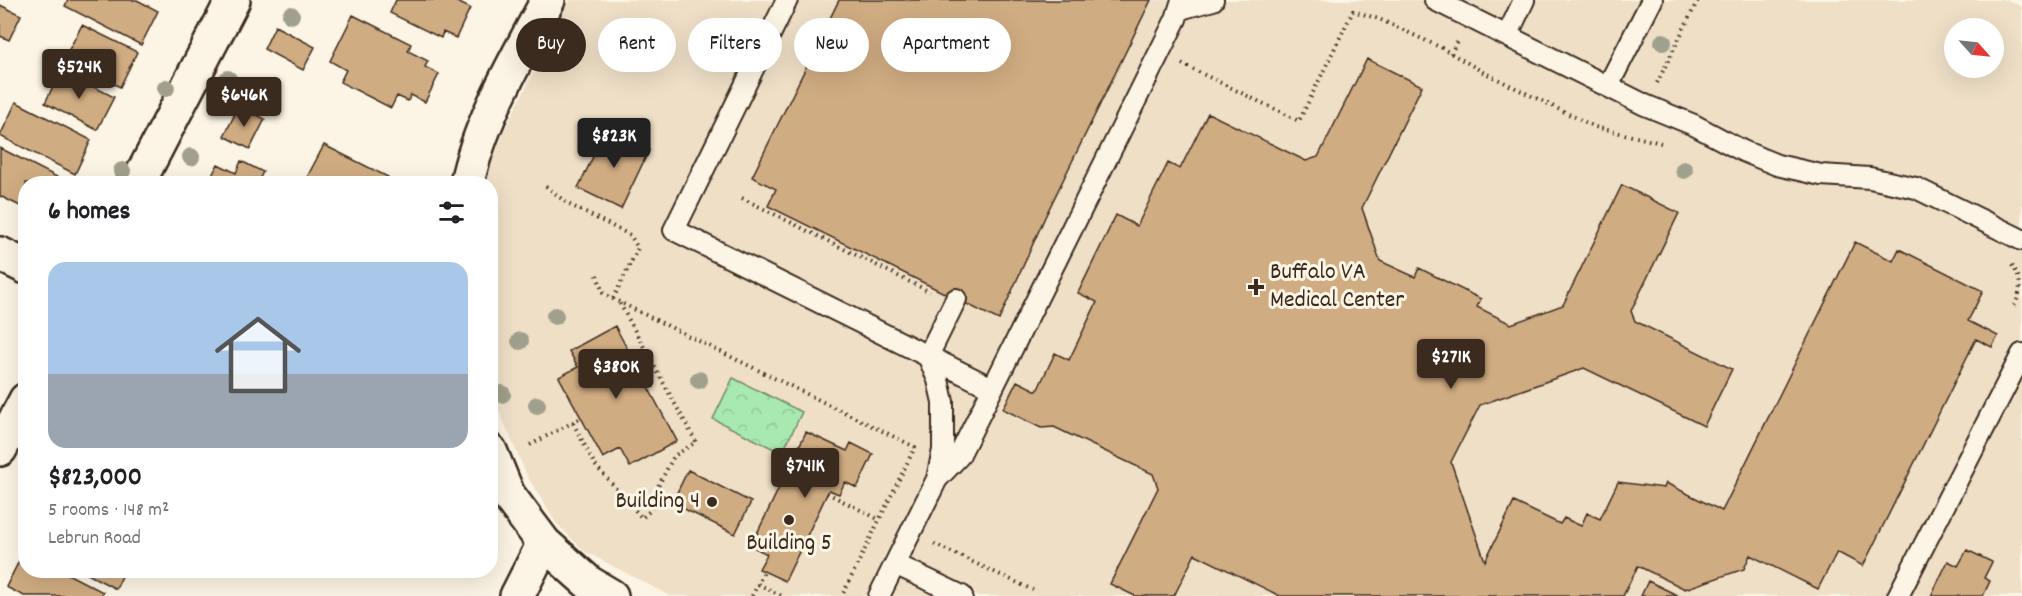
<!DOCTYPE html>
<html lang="en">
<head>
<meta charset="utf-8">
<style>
	:root { --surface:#fff; --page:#f2f2f2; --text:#202124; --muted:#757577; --line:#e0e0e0; --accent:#3b2a1e }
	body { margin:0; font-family:Dekko,sans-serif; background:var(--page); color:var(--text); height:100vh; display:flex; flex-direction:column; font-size:22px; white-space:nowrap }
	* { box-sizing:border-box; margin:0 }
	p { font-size:20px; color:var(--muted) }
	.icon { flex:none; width:33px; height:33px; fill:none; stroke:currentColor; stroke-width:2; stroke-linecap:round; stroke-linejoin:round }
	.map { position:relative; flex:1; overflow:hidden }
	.sheet { position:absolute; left:18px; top:176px; width:480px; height:402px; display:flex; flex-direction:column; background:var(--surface); border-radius:24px; box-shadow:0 6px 24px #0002 }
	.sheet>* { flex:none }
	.top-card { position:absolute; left:516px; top:18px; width:570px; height:54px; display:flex; gap:12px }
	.needle { width:39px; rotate:117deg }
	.buttons { position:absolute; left:1944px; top:18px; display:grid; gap:12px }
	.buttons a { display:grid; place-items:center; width:60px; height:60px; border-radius:50%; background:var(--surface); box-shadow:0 6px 24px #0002; font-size:30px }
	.price { position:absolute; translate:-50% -51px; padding:0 14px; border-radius:6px; background:var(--accent); color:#fff; font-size:20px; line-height:39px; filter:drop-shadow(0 2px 3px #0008) }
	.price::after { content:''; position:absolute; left:50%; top:36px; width:18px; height:14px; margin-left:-9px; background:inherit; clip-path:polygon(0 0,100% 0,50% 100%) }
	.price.selected { background:#222; color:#fff }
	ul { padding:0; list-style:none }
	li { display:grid; align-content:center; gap:12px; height:318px; padding:0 30px }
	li+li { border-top:2px solid var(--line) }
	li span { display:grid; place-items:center; height:186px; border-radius:18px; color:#555 }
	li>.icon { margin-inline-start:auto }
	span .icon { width:108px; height:108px; fill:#fffc; stroke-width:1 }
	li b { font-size:26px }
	h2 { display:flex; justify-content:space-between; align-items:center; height:72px; padding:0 30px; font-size:26px }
	.tag { padding:0 21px; border-radius:27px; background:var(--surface); box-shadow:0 6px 24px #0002; font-size:21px; line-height:54px }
	.tag.selected { background:var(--accent); color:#fff }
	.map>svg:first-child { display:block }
</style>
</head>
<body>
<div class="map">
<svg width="2022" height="596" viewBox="0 0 2022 596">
	<defs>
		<pattern id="park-crowns" width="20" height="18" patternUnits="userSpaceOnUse" patternTransform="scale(1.5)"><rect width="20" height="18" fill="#a8e8b1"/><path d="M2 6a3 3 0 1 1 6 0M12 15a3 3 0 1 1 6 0" fill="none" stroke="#92c798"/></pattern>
	</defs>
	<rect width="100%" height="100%" fill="#fcf5e5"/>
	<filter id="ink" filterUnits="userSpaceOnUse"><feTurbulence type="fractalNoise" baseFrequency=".0167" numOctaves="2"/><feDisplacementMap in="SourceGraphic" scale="12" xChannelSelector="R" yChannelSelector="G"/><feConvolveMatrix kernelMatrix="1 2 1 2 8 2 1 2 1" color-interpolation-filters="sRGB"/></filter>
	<g filter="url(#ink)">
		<path fill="#efdfc7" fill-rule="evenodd" d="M570 0H2007L2022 7V596H670L584 551 556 523 527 476 491 392 490 183H487L491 166 505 129ZM1954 28H1994V68H1954Z"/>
		<path fill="url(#park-crowns)" stroke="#728968" stroke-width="1.5" d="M733 378 802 412 782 453 713 419Z"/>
		<path fill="#d0ac82" stroke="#3b2a1e" stroke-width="1.5" d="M68 0H137L158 11 141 45 65 6Z
			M396 0H459L457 2 470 8 456 38 443 32 441 38 390 13Z
			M839 0H1151L1045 217 999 320 768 206 776 189 752 177Z
			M0 5 21 15 9 40 0 36Z
			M353 15 411 44 408 51 428 61 425 67 439 74 425 102 411 95 408 101 397 96 391 108 340 82 346 70 330 61Z
			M82 25 137 52 120 87 64 59Z
			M275 26 315 47 303 70 264 49Z
			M1367 59 1422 86 1362 208 1380 261 1415 277 1419 268 1481 299 1477 307 1511 324 1563 305 1622 185 1679 213 1631 311 1635 321 1732 369 1704 426 1584 368 1480 405 1451 462 1485 561 1514 502 1560 524 1564 518 1581 526 1587 513 1600 519 1618 482 1664 488 1666 483 1722 511 1855 242 1893 261 1899 249 1983 291 1968 321 1998 336 1992 347 1976 339 1863 566 1837 552 1818 589 1750 555 1744 569 1685 589 1638 566 1623 596H1280L1195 554 1174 596H1135L1110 584 1158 488 1153 474 1054 427 1041 428 1003 409 1017 381 1037 391 1055 353 1069 360 1097 302 1078 293 1116 215 1137 226 1168 163 1180 169 1208 113 1306 161 1318 157Z
			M61 70 114 97 97 130 45 103Z
			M16 102 91 140 75 174 0 136Z
			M239 106 265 119 250 149 224 136Z
			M606 130 649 150 621 209 578 188Z
			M324 145 388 177 386 181 390 183H304Z
			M0 148 57 177 54 183H26V209L0 196Z
			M241 161 263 172 257 183H208L218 164 236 173Z
			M615 326 677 441 630 467 620 449 603 458 559 377 578 367 569 351Z
			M806 432 847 451 851 443 873 454 857 488 845 482 839 494 829 490 785 581 759 569 767 554 751 546Z
			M688 470 751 502 735 534 672 503Z
			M1967 550 1992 562 1984 578 1990 581 1983 596H1931L1948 561 1958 566Z
			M24 551 26 570H60L103 592 101 596H24L6 587Z
			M80 570H125L116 589Z
			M1648 581 1679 596H1641Z"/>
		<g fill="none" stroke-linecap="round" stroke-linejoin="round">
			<g stroke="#3b2a1e" stroke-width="24">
				<path id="service" d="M787 0 674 230 992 388
					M1435 0 1645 105 1694 125 1743 151 1777 165 1821 175 1870 178 1916 188 2022 240
					M1180 9 1213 0
					M1507 36 1524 0
					M1608 86 1652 0
					M937 479 959 456 1176 19 1182 0
					M895 564 962 596
					M879 596 937 479 943 450V402L938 380 928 356 956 299
					M1898 596 2022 354"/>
			</g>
			<g stroke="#3b2a1e" stroke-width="38">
				<path id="minor" d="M467 183C480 120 518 57 548 0
					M0 254 26 267
					M490 451 508 495 544 543 589 583 611 596
					M517 596 544 543"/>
			</g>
			<g stroke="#3b2a1e" stroke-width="38">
				<path id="tertiary" d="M138 183 233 0
					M0 449 26 400"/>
			</g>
			<path stroke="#3b2a1e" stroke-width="4" stroke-dasharray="1.5 4.5" stroke-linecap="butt" d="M1451 54 1457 41
				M1182 64 1299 121 1353 11 1379 19 1442 48 1483 72 1595 127 1661 143
				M1657 83 1698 0
				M546 186 568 204 630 235 638 248 613 299
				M742 198 930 292
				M2012 265C2022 279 2022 291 2014 306
				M597 275 603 293 613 299 915 447 842 596
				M573 423 595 465 642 518 651 510 656 490 674 456 696 442 619 302
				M530 445 581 418
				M827 493 880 520
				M934 544 1033 590
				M758 584 782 596
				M752 596 764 572"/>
			<use href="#service" stroke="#fcf5e5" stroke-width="20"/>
			<use href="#minor" stroke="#fcf5e5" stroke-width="33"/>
			<use href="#tertiary" stroke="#fcf5e5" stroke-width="33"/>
		</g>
		<g fill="#a1a08c">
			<circle cx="291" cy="15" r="9"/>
			<circle cx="1663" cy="42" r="9"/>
			<circle cx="228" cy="79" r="9"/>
			<circle cx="166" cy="88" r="9"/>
			<circle cx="191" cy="157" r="9"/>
			<circle cx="1684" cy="170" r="9"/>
			<circle cx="122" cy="171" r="9"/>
			<circle cx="555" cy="316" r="9"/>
			<circle cx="520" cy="341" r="9"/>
			<circle cx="699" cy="380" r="9"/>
			<circle cx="502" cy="394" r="9"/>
			<circle cx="537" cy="405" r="9"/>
		</g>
	</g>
	<g fill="#3b2a1e" stroke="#fcf5e5" stroke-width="2">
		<path d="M1253 278h6v6h6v6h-6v6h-6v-6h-6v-6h6z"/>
		<circle cx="712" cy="502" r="6"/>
		<circle cx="789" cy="520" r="6"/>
	</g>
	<g text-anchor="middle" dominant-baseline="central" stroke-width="6" stroke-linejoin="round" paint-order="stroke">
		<g font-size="24" fill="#3b2a1e" stroke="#fcf5e5" text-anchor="start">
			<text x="1270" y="273">Buffalo VA<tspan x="1270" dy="28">Medical Center</tspan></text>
			<text x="700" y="502" text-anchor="end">Building 4</text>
			<text x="789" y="544" text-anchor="middle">Building 5</text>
		</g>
	</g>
</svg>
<div class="buttons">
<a><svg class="needle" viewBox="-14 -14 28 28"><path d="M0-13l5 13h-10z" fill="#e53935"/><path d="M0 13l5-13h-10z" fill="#757577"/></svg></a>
</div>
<b class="price" style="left:79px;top:100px">$524K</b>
<b class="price" style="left:244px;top:128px">$646K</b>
<b class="price selected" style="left:614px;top:169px">$823K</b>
<b class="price" style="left:1451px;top:390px">$271K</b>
<b class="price" style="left:616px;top:400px">$380K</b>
<b class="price" style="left:805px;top:499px">$741K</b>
<div class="top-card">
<a class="tag selected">Buy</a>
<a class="tag">Rent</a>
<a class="tag">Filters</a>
<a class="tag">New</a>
<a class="tag">Apartment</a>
</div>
<section class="sheet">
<h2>6 homes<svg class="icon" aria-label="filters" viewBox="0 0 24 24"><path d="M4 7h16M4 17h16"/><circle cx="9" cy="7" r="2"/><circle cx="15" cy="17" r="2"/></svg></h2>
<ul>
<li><span style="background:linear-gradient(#a9c7e8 60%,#9aa5b1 0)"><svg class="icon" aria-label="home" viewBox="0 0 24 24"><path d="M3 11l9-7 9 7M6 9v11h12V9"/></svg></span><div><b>$823,000</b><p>5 rooms · 148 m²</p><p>Lebrun Road</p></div></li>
</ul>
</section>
</div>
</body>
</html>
